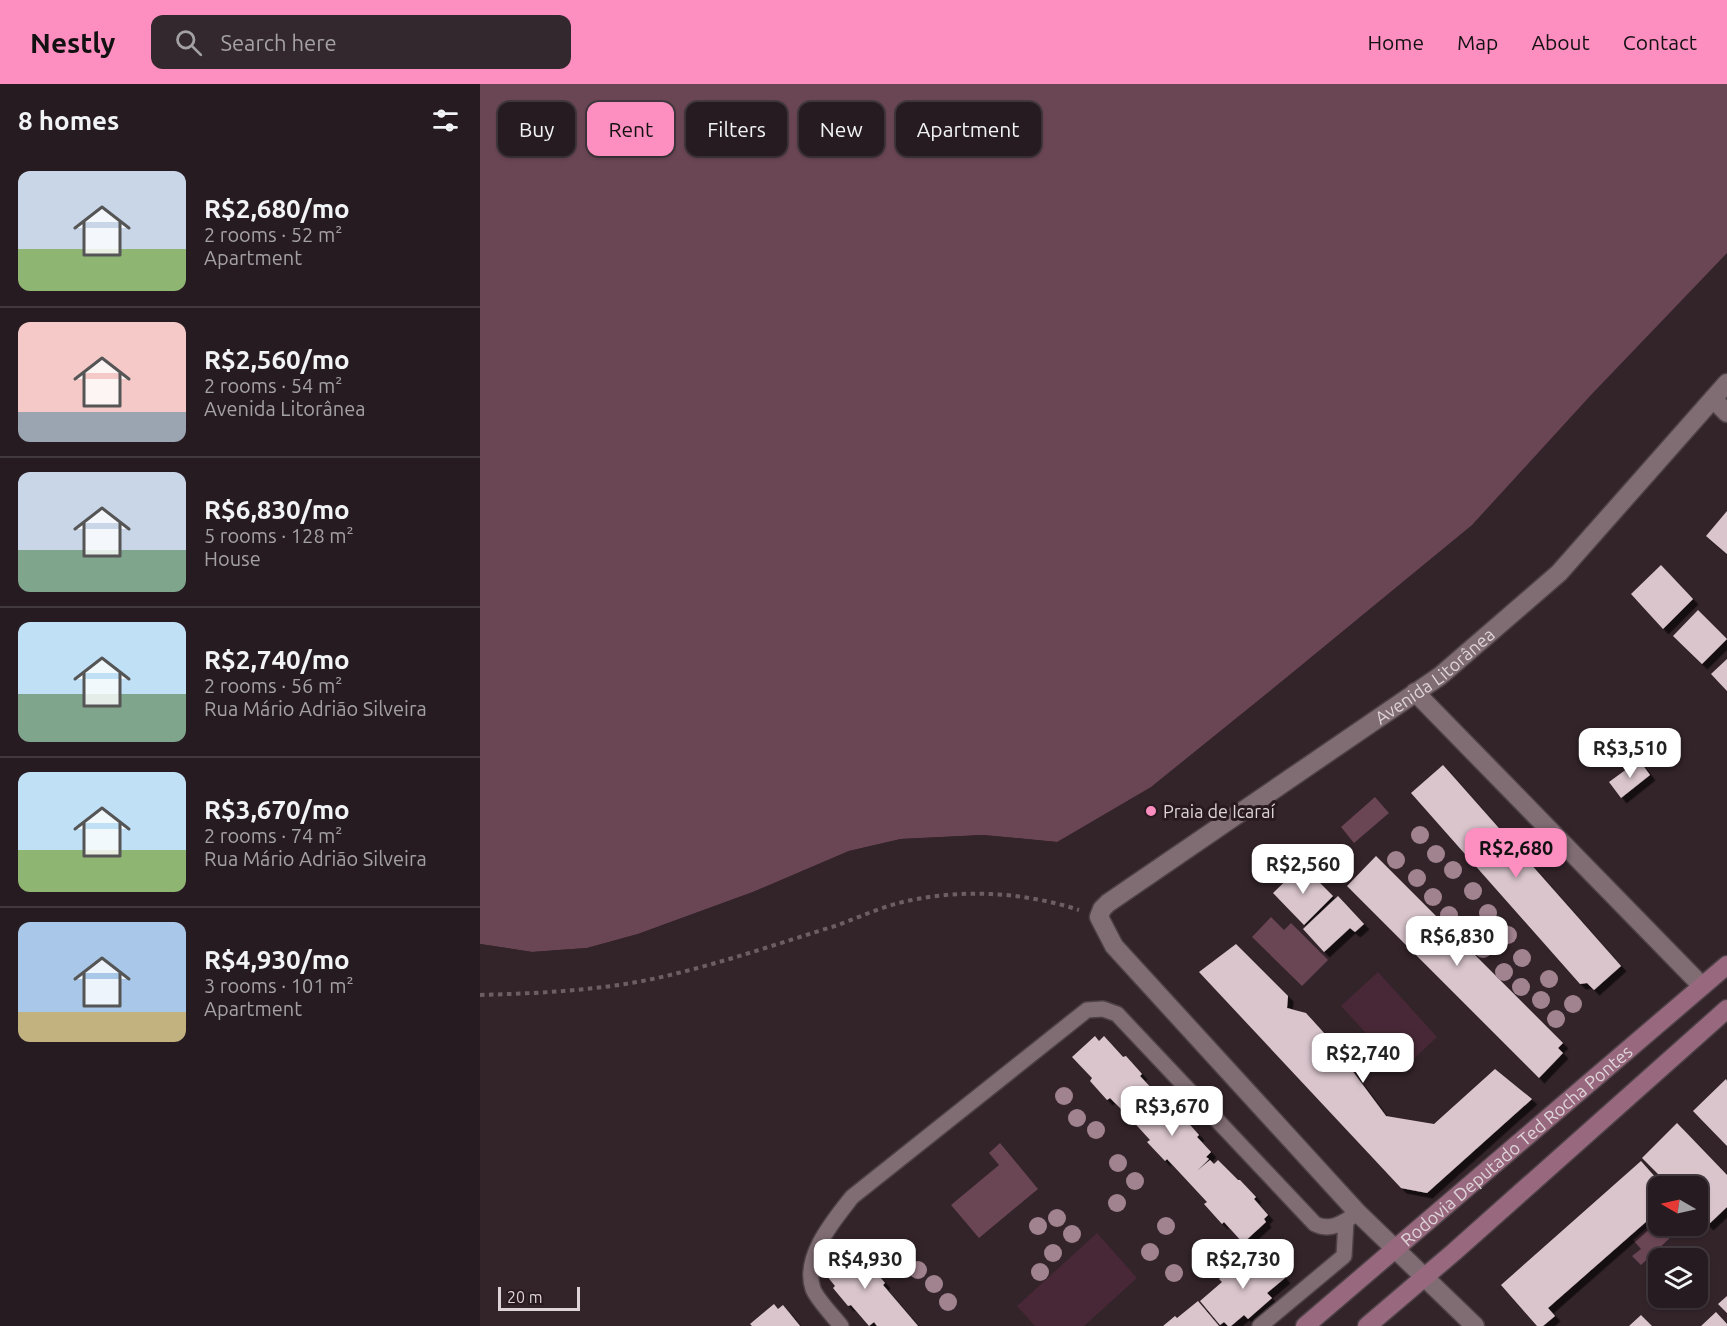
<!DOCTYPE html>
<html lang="en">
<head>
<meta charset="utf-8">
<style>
	:root { --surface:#261b20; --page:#32282d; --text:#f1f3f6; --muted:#a4a1a5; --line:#42393e; --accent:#fd8ec0 }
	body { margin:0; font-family:Ubuntu,sans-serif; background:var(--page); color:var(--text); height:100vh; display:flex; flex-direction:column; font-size:22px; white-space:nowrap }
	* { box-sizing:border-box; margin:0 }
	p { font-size:20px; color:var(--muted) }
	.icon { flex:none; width:33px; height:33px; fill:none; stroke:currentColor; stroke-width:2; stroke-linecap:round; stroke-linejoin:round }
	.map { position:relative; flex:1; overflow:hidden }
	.sheet { display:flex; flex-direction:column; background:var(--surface); width:480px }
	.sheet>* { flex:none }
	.top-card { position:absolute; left:18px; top:18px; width:570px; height:54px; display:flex; gap:12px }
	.needle { width:39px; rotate:279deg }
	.fabs { position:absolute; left:1168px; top:1092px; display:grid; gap:12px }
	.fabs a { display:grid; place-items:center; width:60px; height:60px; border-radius:12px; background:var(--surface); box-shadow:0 2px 4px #0004,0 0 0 2px var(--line); font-size:30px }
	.scale { position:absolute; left:18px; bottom:15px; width:82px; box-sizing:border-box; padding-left:6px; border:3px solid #ded4d8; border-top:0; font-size:16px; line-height:21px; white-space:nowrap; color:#ded4d8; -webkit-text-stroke:4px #291a20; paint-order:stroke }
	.price { position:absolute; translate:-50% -51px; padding:0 14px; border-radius:12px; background:#fff; color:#222; font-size:20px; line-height:39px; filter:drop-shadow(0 2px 3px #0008) }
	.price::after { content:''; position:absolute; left:50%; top:36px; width:18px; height:14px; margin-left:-9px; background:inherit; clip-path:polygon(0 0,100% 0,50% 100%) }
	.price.on { background:var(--accent); color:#111 }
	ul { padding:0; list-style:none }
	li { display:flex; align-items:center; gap:18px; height:150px; padding:0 18px }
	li+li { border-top:2px solid var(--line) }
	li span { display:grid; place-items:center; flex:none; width:168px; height:120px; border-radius:12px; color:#555 }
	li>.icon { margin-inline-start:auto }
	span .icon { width:72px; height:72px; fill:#fffc; stroke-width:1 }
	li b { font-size:26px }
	h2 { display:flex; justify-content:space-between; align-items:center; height:72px; padding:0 18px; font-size:26px }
	.tag { padding:0 21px; border-radius:12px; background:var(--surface); box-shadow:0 2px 4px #0004,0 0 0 2px var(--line); font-size:21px; line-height:54px }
	.tag.on { background:var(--accent); color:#111 }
	header { display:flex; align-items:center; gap:36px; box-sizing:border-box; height:84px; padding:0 30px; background:var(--accent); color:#111 }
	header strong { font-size:28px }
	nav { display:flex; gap:33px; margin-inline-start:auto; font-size:21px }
	.search { width:420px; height:54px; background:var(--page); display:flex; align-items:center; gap:15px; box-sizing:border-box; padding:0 21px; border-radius:12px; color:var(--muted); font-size:22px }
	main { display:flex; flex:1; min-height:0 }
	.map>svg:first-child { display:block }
</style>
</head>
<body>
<header>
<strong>Nestly</strong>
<div class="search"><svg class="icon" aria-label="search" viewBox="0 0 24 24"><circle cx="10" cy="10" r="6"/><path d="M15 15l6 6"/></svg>Search here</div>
<nav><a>Home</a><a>Map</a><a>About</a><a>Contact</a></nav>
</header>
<main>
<section class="sheet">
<h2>8 homes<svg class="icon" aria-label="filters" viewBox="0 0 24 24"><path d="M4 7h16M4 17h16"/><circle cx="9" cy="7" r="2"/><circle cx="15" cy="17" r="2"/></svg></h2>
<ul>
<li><span style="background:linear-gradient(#c9d6e8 65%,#8fb573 0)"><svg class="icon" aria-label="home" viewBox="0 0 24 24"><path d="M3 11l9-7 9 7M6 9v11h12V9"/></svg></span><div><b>R$2,680/mo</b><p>2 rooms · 52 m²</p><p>Apartment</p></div></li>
<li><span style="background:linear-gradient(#f6c9c9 75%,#9aa5b1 0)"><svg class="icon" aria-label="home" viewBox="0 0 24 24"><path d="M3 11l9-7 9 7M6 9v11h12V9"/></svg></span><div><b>R$2,560/mo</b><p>2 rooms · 54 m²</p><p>Avenida Litorânea</p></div></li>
<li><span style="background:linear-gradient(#c9d6e8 65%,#7fa58c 0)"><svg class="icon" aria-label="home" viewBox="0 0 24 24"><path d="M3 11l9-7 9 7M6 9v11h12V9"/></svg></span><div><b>R$6,830/mo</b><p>5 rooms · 128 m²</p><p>House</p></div></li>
<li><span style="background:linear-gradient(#bfe0f5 60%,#7fa58c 0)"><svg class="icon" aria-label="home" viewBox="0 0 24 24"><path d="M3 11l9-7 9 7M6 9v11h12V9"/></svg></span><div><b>R$2,740/mo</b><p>2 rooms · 56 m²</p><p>Rua Mário Adrião Silveira</p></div></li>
<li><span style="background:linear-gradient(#bfe0f5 65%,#8fb573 0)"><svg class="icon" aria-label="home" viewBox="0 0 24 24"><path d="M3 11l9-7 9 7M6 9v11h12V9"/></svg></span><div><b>R$3,670/mo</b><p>2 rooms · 74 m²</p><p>Rua Mário Adrião Silveira</p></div></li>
<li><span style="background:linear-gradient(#a9c7e8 75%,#c2b280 0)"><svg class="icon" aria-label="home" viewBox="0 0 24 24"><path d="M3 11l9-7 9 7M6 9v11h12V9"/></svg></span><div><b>R$4,930/mo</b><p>3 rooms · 101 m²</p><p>Apartment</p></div></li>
</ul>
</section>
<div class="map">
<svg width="1247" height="1242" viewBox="0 0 1247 1242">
	<defs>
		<filter id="shadow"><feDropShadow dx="5.5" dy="5.5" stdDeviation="0" flood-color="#0009"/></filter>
	</defs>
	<rect width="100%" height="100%" fill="#33242a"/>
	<path fill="#482836" d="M898 888 957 953 921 987 861 922Z
		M617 1149 657 1194 604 1242H555L537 1222Z"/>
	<path fill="#6a4554" d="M0 0H1247V169L1110 312 992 441 807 593 671 703 577 758 503 751 421 755 369 767 273 808 158 850 107 864 52 868 0 860Z
		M895 713 909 729 874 759 861 743Z
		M791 833 804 846 811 839 848 876 822 902 772 853Z
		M520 1059 558 1105 499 1154 471 1121 519 1081 509 1069Z
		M1169 1142 1175 1148 1182 1142 1192 1152 1161 1181 1152 1172 1161 1165 1153 1156Z"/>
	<path fill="#33242a" d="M503 751 577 758 573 760 503 754 422 758 370 770 274 810 160 852 108 867 51 871 0 863V860L52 868 107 864 158 850 273 808 369 767 421 755Z"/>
	<path fill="#dac5cd" filter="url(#shadow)" d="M1247 427V470L1226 452Z
		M1181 481 1213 515 1183 545 1151 510Z
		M1218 526 1247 555 1222 580 1193 552Z
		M1247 575V607L1231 590Z
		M1159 676 1170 691 1141 714 1129 698Z
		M963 681 1141 882 1114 906 1107 899 1100 900 931 709Z
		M896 772 1083 959 1078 964 1083 969 1059 994 867 802Z
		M822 781 853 812 824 841 793 809Z
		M858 812 884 840 875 848 870 844 844 868 823 845Z
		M756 860 808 912 807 924 826 929 863 970 859 977 868 981 906 1032 954 1040 1015 985 1052 1015 947 1109 921 1104 719 888Z
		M615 952 619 957 624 952 643 973 646 972 662 990 660 992 674 1007 670 1011 677 1018 681 1013 700 1034 703 1033 719 1051 717 1053 731 1068 726 1073 729 1075 717 1087 730 1076 734 1080 738 1076 758 1096H760L776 1113 774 1115 788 1131 784 1135 786 1138 763 1159 744 1138 742 1140 724 1120 727 1118 687 1075 685 1077 667 1058 670 1056 650 1034 630 1014 627 1016 610 997 612 994 592 973Z
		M1246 995 1247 997V1062L1213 1027Z
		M1197 1039 1247 1091V1123L1228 1141 1218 1131V1102H1190L1162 1074Z
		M1161 1077 1183 1102H1179V1142L1175 1146 1167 1137 1068 1224 1075 1232 1063 1242H1057L1021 1201Z
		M369 1160 386 1181 388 1179 405 1199 403 1201 438 1242H397L394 1238 389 1242 371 1221 368 1222 353 1204 355 1202 342 1186 347 1181 345 1180Z
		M781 1165 805 1194 787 1209 792 1214 768 1235 764 1231 751 1242H748L744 1238 740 1241 720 1217 742 1198 739 1195 758 1179 760 1182Z
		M1247 1212V1229L1238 1220Z
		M718 1217 739 1242H683L695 1232 697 1234Z
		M294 1220 298 1225 303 1221 320 1242H272L270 1240Z
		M1236 1228 1247 1240V1242H1221Z
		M1161 1231 1172 1242H1149Z"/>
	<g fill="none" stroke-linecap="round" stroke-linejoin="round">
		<g stroke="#4d4146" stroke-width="18">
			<path id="service" d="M361 1242C354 1233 336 1214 333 1205 322 1173 354 1136 372 1113L607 926 623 925 637 930 835 1140C851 1148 864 1138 878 1129
				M780 1242 864 1172 866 1137"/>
		</g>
		<g stroke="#4d4146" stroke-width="21">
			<g id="minor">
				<path d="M1233 315 1247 329"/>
				<path d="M935 608 1222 902"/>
				<path id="s1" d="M995 1242 878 1129 634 862 619 833 622 825 628 819 960 592 1079 489 1247 299"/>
			</g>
		</g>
		<g stroke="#4d4146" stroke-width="21">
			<g id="secondary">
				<path id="s2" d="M825 1242 1247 881"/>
				<path d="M887 1242 974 1168 1247 925"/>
			</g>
		</g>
		<path stroke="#6c5f64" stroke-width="4" stroke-dasharray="4.5 4.5" stroke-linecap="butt" d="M0 911C66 909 134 906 198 889 251 876 303 858 355 842 375 835 394 826 415 820 474 804 541 807 599 826"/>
		<use href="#service" stroke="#806d74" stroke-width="15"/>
		<use href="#minor" stroke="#806d74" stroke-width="18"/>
		<use href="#secondary" stroke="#98697e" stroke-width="18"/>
	</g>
	<g fill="#a1838f">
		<circle cx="940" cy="751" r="9"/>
		<circle cx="956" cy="770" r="9"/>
		<circle cx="916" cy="776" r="9"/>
		<circle cx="973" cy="786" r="9"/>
		<circle cx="937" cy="794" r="9"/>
		<circle cx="993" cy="807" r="9"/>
		<circle cx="953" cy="813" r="9"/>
		<circle cx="1008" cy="829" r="9"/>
		<circle cx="969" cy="831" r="9"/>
		<circle cx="988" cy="847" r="9"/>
		<circle cx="1028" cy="851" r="9"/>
		<circle cx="1003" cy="865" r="9"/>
		<circle cx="1042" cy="874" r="9"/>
		<circle cx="1024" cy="888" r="9"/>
		<circle cx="1069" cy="895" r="9"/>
		<circle cx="1041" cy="903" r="9"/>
		<circle cx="1061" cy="916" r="9"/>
		<circle cx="1093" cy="920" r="9"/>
		<circle cx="1076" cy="935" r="9"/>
		<circle cx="584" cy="1012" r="9"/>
		<circle cx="597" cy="1034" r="9"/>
		<circle cx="616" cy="1046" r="9"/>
		<circle cx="638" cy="1079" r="9"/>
		<circle cx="655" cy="1097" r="9"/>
		<circle cx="637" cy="1119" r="9"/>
		<circle cx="577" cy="1134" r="9"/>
		<circle cx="558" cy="1142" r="9"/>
		<circle cx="686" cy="1142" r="9"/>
		<circle cx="592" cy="1150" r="9"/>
		<circle cx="416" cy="1164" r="9"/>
		<circle cx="731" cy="1166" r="9"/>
		<circle cx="670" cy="1168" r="9"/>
		<circle cx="573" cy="1169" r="9"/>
		<circle cx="438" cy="1186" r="9"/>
		<circle cx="560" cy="1188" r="9"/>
		<circle cx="694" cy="1189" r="9"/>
		<circle cx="454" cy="1200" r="9"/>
		<circle cx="468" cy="1218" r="9"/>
	</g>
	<circle fill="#fd8ec0" stroke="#291a20" stroke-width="2" cx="671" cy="727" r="6"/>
	<g text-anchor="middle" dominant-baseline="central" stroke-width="6" stroke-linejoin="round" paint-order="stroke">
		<g font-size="18" fill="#ded4d8" stroke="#291a20">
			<text stroke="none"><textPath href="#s1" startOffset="972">Avenida Litorânea</textPath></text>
			<text stroke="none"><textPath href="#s2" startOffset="278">Rodovia Deputado Ted Rocha Pontes</textPath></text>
		</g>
		<g font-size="18" fill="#ded4d8" stroke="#291a20" text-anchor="start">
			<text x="683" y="727">Praia de Icaraí</text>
		</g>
	</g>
</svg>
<div class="fabs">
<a><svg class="needle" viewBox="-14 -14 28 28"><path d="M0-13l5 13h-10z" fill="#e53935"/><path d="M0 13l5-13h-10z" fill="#a4a1a5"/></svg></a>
<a><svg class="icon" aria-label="layers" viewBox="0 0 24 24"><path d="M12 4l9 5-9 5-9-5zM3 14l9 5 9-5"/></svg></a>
</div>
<div class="scale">20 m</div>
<b class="price" style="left:1150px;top:695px">R$3,510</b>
<b class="price on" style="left:1036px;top:795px">R$2,680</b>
<b class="price" style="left:823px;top:811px">R$2,560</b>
<b class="price" style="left:977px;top:883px">R$6,830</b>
<b class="price" style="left:883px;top:1000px">R$2,740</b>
<b class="price" style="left:692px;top:1053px">R$3,670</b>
<b class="price" style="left:385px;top:1206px">R$4,930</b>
<b class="price" style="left:763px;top:1206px">R$2,730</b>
<div class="top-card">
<a class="tag">Buy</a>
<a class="tag on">Rent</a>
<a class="tag">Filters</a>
<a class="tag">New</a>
<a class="tag">Apartment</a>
</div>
</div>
</main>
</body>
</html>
